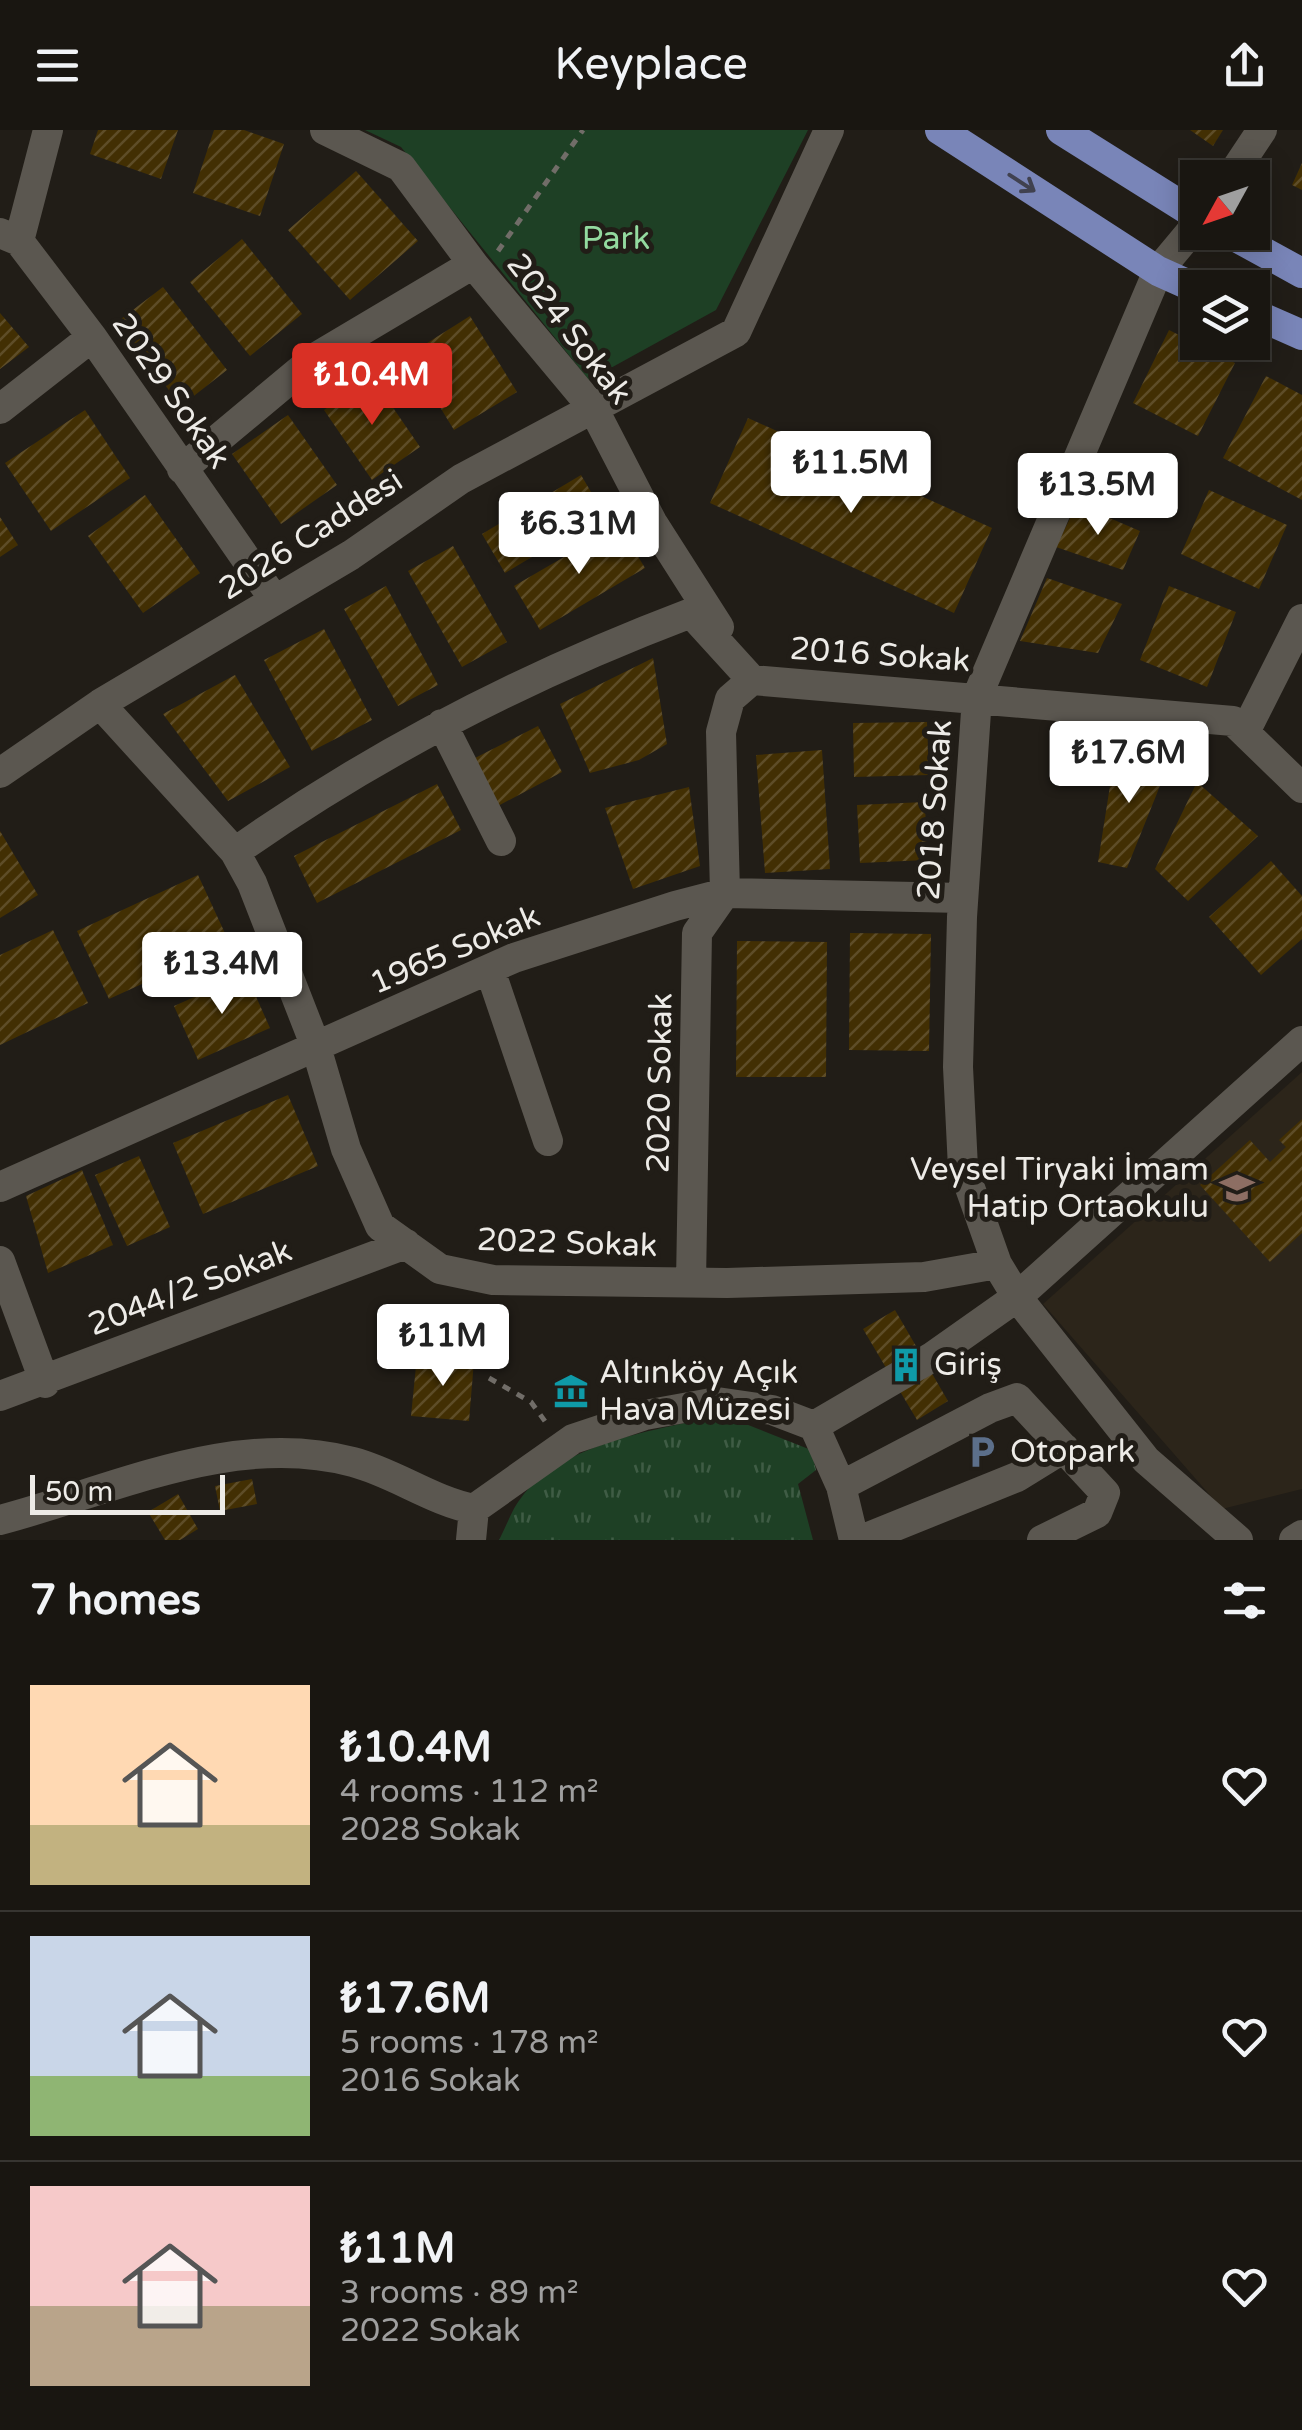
<!DOCTYPE html>
<html lang="en">
<head>
<meta charset="utf-8">
<style>
	:root { --surface:#191611; --page:#26231f; --text:#f1f3f6; --muted:#9f9f9f; --line:#373531; --accent:#d93025 }
	body { margin:0; font-family:"Varela Round",sans-serif; background:var(--page); color:var(--text); height:100vh; display:flex; flex-direction:column; font-size:38px; white-space:nowrap }
	* { box-sizing:border-box; margin:0 }
	p { font-size:32px; color:var(--muted) }
	.icon { flex:none; width:55px; height:55px; fill:none; stroke:currentColor; stroke-width:2; stroke-linecap:round; stroke-linejoin:round }
	.map { position:relative; height:1410px; overflow:hidden }
	.sheet { display:flex; flex-direction:column; background:var(--surface); flex:1 }
	.sheet>* { flex:none }
	.needle { width:65px; rotate:230deg }
	.buttons { position:absolute; left:1180px; top:30px; display:grid; gap:20px }
	.buttons a { display:grid; place-items:center; width:90px; height:90px; border-radius:0px; background:var(--surface); box-shadow:0 5px 25px #0003,0 0 0 2px var(--line); font-size:50px }
	.scale { position:absolute; left:30px; bottom:25px; width:195px; box-sizing:border-box; padding-left:10px; border:5px solid #edebe7; border-top:0; font-size:28px; line-height:35px; white-space:nowrap; color:#edebe7; -webkit-text-stroke:8px #211d17; paint-order:stroke }
	.price { position:absolute; translate:-50% -85px; padding:0 22px; border-radius:10px; background:#fff; color:#222; font-size:32px; line-height:65px; filter:drop-shadow(0 2px 5px #0008) }
	.price::after { content:''; position:absolute; left:50%; top:60px; width:30px; height:22px; margin-left:-15px; background:inherit; clip-path:polygon(0 0,100% 0,50% 100%) }
	.price.on { background:var(--accent); color:#fff }
	ul { padding:0; list-style:none }
	li { display:flex; align-items:center; gap:30px; height:250px; padding:0 30px }
	li+li { border-top:2px solid var(--line) }
	li span { display:grid; place-items:center; flex:none; width:280px; height:200px; border-radius:0px; color:#555 }
	li>.icon { margin-inline-start:auto }
	span .icon { width:120px; height:120px; fill:#fffc; stroke-width:1 }
	li b { font-size:42px }
	h2 { display:flex; justify-content:space-between; align-items:center; height:120px; padding:0 30px; font-size:42px }
	header { display:flex; justify-content:space-between; align-items:center; height:130px; padding:0 30px; background:var(--surface); font-size:45px; font-weight:600 }
	.map>svg:first-child { display:block }
</style>
</head>
<body>
<header><svg class="icon" aria-label="menu" viewBox="0 0 24 24"><path d="M4 6h16M4 12h16M4 18h16"/></svg>Keyplace<svg class="icon" aria-label="share" viewBox="0 0 24 24"><path d="M12 15V3M7 8l5-5 5 5M5 13v7h14v-7"/></svg></header>
<div class="map">
<svg width="1302" height="1410" viewBox="0 0 1302 1410">
	<defs>
		<pattern id="grass-tufts" width="24" height="20" patternUnits="userSpaceOnUse" patternTransform="scale(2.5)"><rect width="24" height="20" fill="#1e4025"/><path d="M3 7l-1-3M5 7V3M7 7l1-3M15 17l-1-3M17 17v-4M19 17l1-3" fill="none" stroke="#3f5c45"/></pattern>
		<pattern id="building-hatch" width="6" height="6" patternUnits="userSpaceOnUse" patternTransform="scale(2.5)"><rect width="6" height="6" fill="#422f03"/><path d="M-1 1l2-2M0 6l6-6M5 7l2-2" fill="none" stroke="#5e4d28"/></pattern>
	</defs>
	<rect width="100%" height="100%" fill="#211d17"/>
	<path fill="#2c251a" d="M1302 942V1359L1222 1379 1043 1174Z"/>
	<path fill="url(#grass-tufts)" d="M723 1285 811 1320 816 1340 798 1354 813 1410H499C506 1397 512 1379 521 1368 564 1311 658 1300 723 1285Z"/>
	<path fill="#1e4025" d="M365 0H808L716 180 589 250 401 17Z"/>
	<path fill="url(#building-hatch)" d="M98 0H178L161 49 90 24Z
		M214 0H244L284 14 260 86 193 63Z
		M1190 0H1223L1213 16Z
		M1302 33V60L1292 55Z
		M356 41 418 111 350 170 288 100Z
		M242 109 302 184 250 226 190 152Z
		M163 157 227 240 181 276 117 192Z
		M0 183 29 217 0 239Z
		M470 186 517 262 454 300 408 225Z
		M1169 200 1235 233 1198 306 1133 273Z
		M1266 246 1302 265V370L1223 328Z
		M372 247 420 317 372 350 324 280Z
		M85 280 130 348 51 401 5 333Z
		M288 285 337 355 281 394 232 324Z
		M748 288 992 398 954 483 710 373Z
		M581 345 604 384 505 443 482 404Z
		M1209 360 1287 395 1259 459 1181 424Z
		M145 365 200 443 143 483 88 406Z
		M1077 374 1140 401 1123 440 1056 417Z
		M0 387 18 415 0 427Z
		M619 395 645 438 540 500 514 456Z
		M453 416 507 512 462 537 408 441Z
		M1047 448 1122 474 1098 523 1020 511Z
		M386 456 438 555 398 576 344 479Z
		M1169 456 1236 482 1207 557 1140 530Z
		M324 499 372 590 312 621 264 530Z
		M653 528 667 614 639 630 590 643 560 574Z
		M235 545 290 637 228 671 163 584Z
		M927 592 929 645 854 647 853 593Z
		M538 596 562 642 496 677 471 630Z
		M822 620 830 739 765 743 756 625Z
		M1115 624 1170 631 1127 738 1098 732Z
		M1197 652 1258 706 1188 771 1155 739Z
		M437 654 461 700 317 773 294 726Z
		M689 657 700 736 633 759 605 678Z
		M925 672 927 730 860 733 857 675Z
		M0 701 38 765 0 788Z
		M1271 731 1302 766V809L1261 845 1209 787Z
		M198 745 230 814 109 869 77 801Z
		M53 800 88 873 0 915V825Z
		M850 803 931 804 929 921 849 920Z
		M737 811 827 812 826 947H736Z
		M246 844 270 898 198 930 174 876Z
		M288 965 318 1036 203 1084 173 1013Z
		M1302 989V1103L1270 1132 1200 1055 1250 1010 1270 1032 1286 1017 1279 1010Z
		M139 1026 170 1097 127 1116 95 1045Z
		M82 1040 113 1115 48 1143 26 1066Z
		M895 1180 948 1271 917 1290 863 1199Z
		M417 1226 474 1231 469 1291 411 1286Z
		M252 1349 257 1374 220 1381 215 1356Z
		M178 1364 198 1399 180 1410H165L148 1382Z"/>
	<g fill="none" stroke-linecap="round" stroke-linejoin="round">
		<path stroke="#716d68" stroke-width="5" stroke-dasharray="8 8" stroke-linecap="butt" d="M498 121 583 0
			M489 1248 531 1272 547 1294"/>
		<path stroke="#5b5750" stroke-width="30" d="M325 0 401 37 473 134 593 278 652 392 719 497
			M1230 48 1262 0
			M1198 93 1158 141 977 567 962 787 958 937 963 1038 997 1134 1017 1167 1146 1330 1238 1410
			M0 103 19 111 92 207 274 469
			M19 111 48 0
			M0 279 92 207
			M182 339 315 228 473 134
			M100 574 235 722 252 753 316 917 346 1019 380 1096 440 1139 493 1150 727 1153 924 1147 997 1134
			M442 594 501 711
			M1245 602 1302 489
			M0 643 100 574 351 425 461 349 736 202 829 0
			M235 722C375 623 530 544 691 483L752 550 1233 591 1302 658
			M490 840 548 1011
			M0 1057 514 828 675 776 725 763 963 768
			M0 1131 45 1253
			M691 1152 697 803 725 763 721 602 730 569 752 550
			M0 1266 406 1114
			M814 1296 932 1227 1017 1167 1302 911
			M841 1356 990 1278 1017 1268 1105 1363 1097 1383 1042 1410
			M0 1390C114 1360 234 1300 353 1332 395 1343 432 1371 474 1379L573 1309 645 1285 717 1272 772 1280 814 1296 841 1356 854 1410
			M471 1410 474 1379
			M861 1410 1017 1347 1064 1318
			M1294 1410 1302 1405"/>
		<path stroke="#7985b8" stroke-width="30" d="M940 0 1158 141 1198 159
			M1061 0 1198 86
			M1227 102 1302 143
			M1252 183 1302 205"/>
	</g>
	<defs><path id="oneway-shaft" d="M-6 0H5M1.5-3L5.5 0L1.5 3" fill="none" stroke-width="1.6" stroke-linecap="round" stroke-linejoin="round" transform="scale(2.5)"/></defs>
	<use stroke="#40414f" href="#oneway-shaft" transform="translate(1022 53) rotate(33)"/>
	<defs>
		<g id="school-bare" transform="scale(2.7)"><path d="M0-5L7-2L0 1L-7-2ZM-4 1L0 2.5L4 1V4Q0 6-4 4Z" fill="#8d6e63" stroke="#211d17" stroke-width="2.5" paint-order="stroke"/></g>
		<g id="building-bare" transform="scale(2.7)"><path d="M-4-6H4V6H1V3H-1V6H-4ZM-2.5-4.3h1.7v1.8h-1.7ZM.8-4.3h1.7v1.8H.8ZM-2.5-1h1.7V.8h-1.7ZM.8-1h1.7V.8H.8Z" fill="#0f9aa8" stroke="#211d17" stroke-width="2.5" paint-order="stroke"/></g>
		<g id="museum-bare" transform="scale(2.7)"><path d="M0-6L6-3V-2H-6V-3ZM-5-1h2V3h-2ZM-1-1h2V3h-2ZM3-1h2V3H3ZM-6 4H6V6H-6Z" fill="#0f9aa8" stroke="#211d17" stroke-width="2.5" paint-order="stroke"/></g>
		<g id="parking-bare" transform="scale(2.7)"><path d="M-3.5-5.5H1a3.5 3.5 0 0 1 0 7H-1V5.5H-3.5ZM-1-3.4V-.6H.8a1.4 1.4 0 0 0 0-2.8Z" fill="#5c6f8a" stroke="#211d17" stroke-width="2.5" paint-order="stroke"/></g>
	</defs>
	<g fill-rule="evenodd">
		<use href="#school-bare" x="1237" y="1058"/>
		<use href="#building-bare" x="906" y="1235"/>
		<use href="#museum-bare" x="571" y="1261"/>
		<use href="#parking-bare" x="982" y="1322"/>
	</g>
	<g text-anchor="middle" dominant-baseline="central" stroke-width="10" stroke-linejoin="round" paint-order="stroke">
		<g font-size="32" fill="#93da9f" stroke="#211d17">
			<text x="616" y="109">Park</text>
		</g>
		<g font-size="32" fill="#edebe7" stroke="#211d17">
			<text transform="translate(569 199) rotate(52)">2024 Sokak</text>
			<text transform="translate(171 261) rotate(55)">2029 Sokak</text>
			<text transform="translate(311 405) rotate(-33)">2026 Caddesi</text>
			<text transform="translate(880 525) rotate(4)">2016 Sokak</text>
			<text transform="translate(935 680) rotate(-86)">2018 Sokak</text>
			<text transform="translate(455 820) rotate(-23)">1965 Sokak</text>
			<text transform="translate(660 953) rotate(-89)">2020 Sokak</text>
			<text transform="translate(567 1113) rotate(2)">2022 Sokak</text>
			<text transform="translate(190 1158) rotate(-21)">2044/2 Sokak</text>
		</g>
		<g font-size="32" fill="#edebe7" stroke="#211d17" text-anchor="start">
			<text x="1209" y="1040" text-anchor="end">Veysel Tiryaki İmam<tspan x="1209" dy="37">Hatip Ortaokulu</tspan></text>
			<text x="934" y="1235">Giriş</text>
			<text x="599" y="1243">Altınköy Açık<tspan x="599" dy="37">Hava Müzesi</tspan></text>
			<text x="1010" y="1322">Otopark</text>
		</g>
	</g>
</svg>
<div class="buttons">
<a><svg class="needle" viewBox="-14 -14 28 28"><path d="M0-13l5 13h-10z" fill="#e53935"/><path d="M0 13l5-13h-10z" fill="#9f9f9f"/></svg></a>
<a><svg class="icon" aria-label="layers" viewBox="0 0 24 24"><path d="M12 4l9 5-9 5-9-5zM3 14l9 5 9-5"/></svg></a>
</div>
<div class="scale">50 m</div>
<b class="price on" style="left:372px;top:298px">₺10.4M</b>
<b class="price" style="left:851px;top:386px">₺11.5M</b>
<b class="price" style="left:1098px;top:408px">₺13.5M</b>
<b class="price" style="left:579px;top:447px">₺6.31M</b>
<b class="price" style="left:1129px;top:676px">₺17.6M</b>
<b class="price" style="left:222px;top:887px">₺13.4M</b>
<b class="price" style="left:443px;top:1259px">₺11M</b>
</div>
<section class="sheet">
<h2>7 homes<svg class="icon" aria-label="filters" viewBox="0 0 24 24"><path d="M4 7h16M4 17h16"/><circle cx="9" cy="7" r="2"/><circle cx="15" cy="17" r="2"/></svg></h2>
<ul>
<li><span style="background:linear-gradient(#ffd9b3 70%,#c2b280 0)"><svg class="icon" aria-label="home" viewBox="0 0 24 24"><path d="M3 11l9-7 9 7M6 9v11h12V9"/></svg></span><div><b>₺10.4M</b><p>4 rooms · 112 m²</p><p>2028 Sokak</p></div><svg class="icon" aria-label="heart" viewBox="0 0 24 24"><path d="M12 20l-8-8c-3-5 5-10 8-4 3-6 11-1 8 4z"/></svg></li>
<li><span style="background:linear-gradient(#c9d6e8 70%,#8fb573 0)"><svg class="icon" aria-label="home" viewBox="0 0 24 24"><path d="M3 11l9-7 9 7M6 9v11h12V9"/></svg></span><div><b>₺17.6M</b><p>5 rooms · 178 m²</p><p>2016 Sokak</p></div><svg class="icon" aria-label="heart" viewBox="0 0 24 24"><path d="M12 20l-8-8c-3-5 5-10 8-4 3-6 11-1 8 4z"/></svg></li>
<li><span style="background:linear-gradient(#f6c9c9 60%,#b9a48a 0)"><svg class="icon" aria-label="home" viewBox="0 0 24 24"><path d="M3 11l9-7 9 7M6 9v11h12V9"/></svg></span><div><b>₺11M</b><p>3 rooms · 89 m²</p><p>2022 Sokak</p></div><svg class="icon" aria-label="heart" viewBox="0 0 24 24"><path d="M12 20l-8-8c-3-5 5-10 8-4 3-6 11-1 8 4z"/></svg></li>
</ul>
</section>
</body>
</html>
